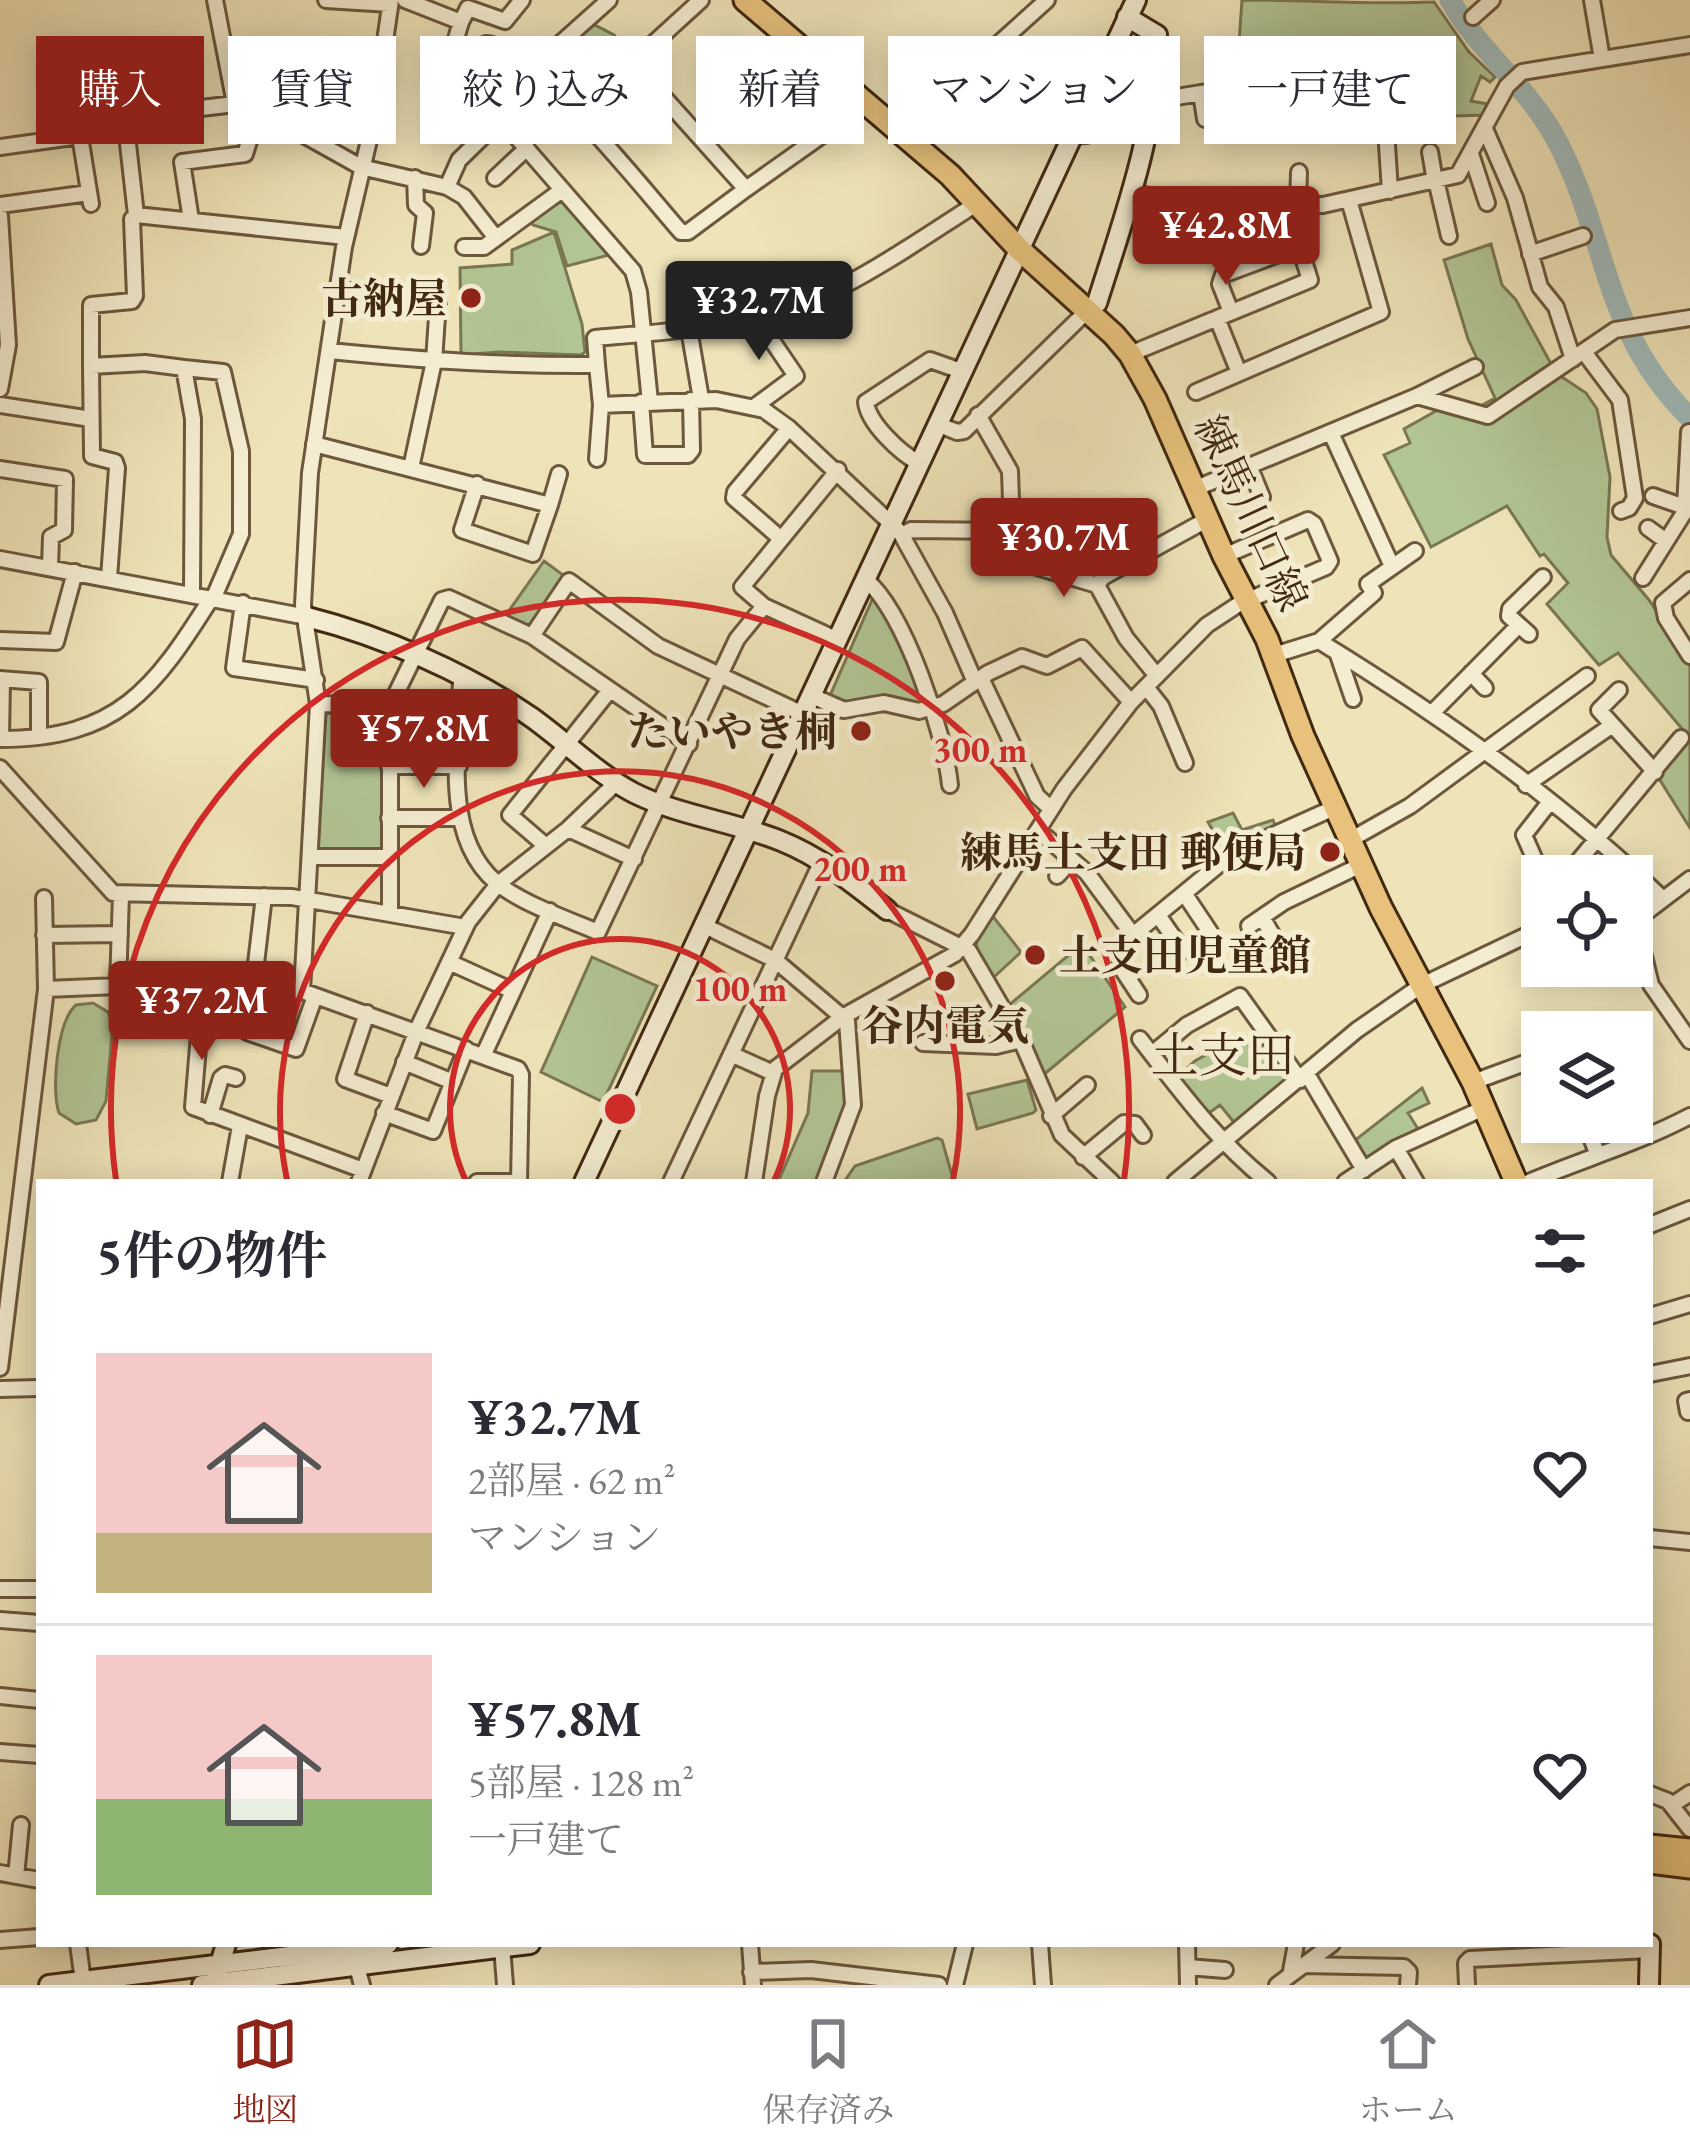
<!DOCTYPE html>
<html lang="ja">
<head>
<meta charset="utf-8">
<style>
	:root { --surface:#fff; --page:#f2f2f3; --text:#2b2b33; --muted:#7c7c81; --line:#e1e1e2; --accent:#8f2418 }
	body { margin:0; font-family:"EB Garamond","Noto Serif JP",serif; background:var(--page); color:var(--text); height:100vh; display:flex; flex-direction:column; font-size:45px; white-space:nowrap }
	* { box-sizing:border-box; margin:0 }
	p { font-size:39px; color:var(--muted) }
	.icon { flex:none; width:66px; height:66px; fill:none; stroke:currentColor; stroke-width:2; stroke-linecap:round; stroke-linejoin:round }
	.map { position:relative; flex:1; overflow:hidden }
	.panel { position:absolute; left:36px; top:1179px; width:1617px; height:768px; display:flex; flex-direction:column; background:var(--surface); border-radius:0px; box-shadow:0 6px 30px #0003 }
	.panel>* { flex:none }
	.top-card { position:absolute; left:36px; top:36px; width:1620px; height:108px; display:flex; gap:24px }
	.tools { position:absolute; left:1521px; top:855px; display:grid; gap:24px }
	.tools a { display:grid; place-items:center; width:132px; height:132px; border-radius:0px; background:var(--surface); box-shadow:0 6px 30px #0003; font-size:60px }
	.price { position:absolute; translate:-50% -102px; padding:0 27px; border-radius:12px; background:var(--accent); color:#fff; font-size:39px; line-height:78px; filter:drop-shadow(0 3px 6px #0008) }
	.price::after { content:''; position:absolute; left:50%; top:72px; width:36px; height:27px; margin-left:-18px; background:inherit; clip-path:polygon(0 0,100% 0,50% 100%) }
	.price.current { background:#222; color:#fff }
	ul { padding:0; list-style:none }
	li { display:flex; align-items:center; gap:36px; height:300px; padding:0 60px }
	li+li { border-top:3px solid var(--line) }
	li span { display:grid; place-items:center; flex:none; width:336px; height:240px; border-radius:0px; color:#555 }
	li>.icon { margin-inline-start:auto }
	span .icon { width:144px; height:144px; fill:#fffc; stroke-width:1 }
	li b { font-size:51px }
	h2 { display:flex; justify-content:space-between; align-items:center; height:144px; padding:0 60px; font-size:51px }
	.chip { padding:0 42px; border-radius:0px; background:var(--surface); box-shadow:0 6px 30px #0003; font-size:42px; line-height:108px }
	.chip.current { background:var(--accent); color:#fff }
	.tabs { display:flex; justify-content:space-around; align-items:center; height:168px; border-top:3px solid var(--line); background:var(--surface); font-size:33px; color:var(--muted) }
	.tabs a { display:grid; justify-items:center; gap:6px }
	.tabs .current { color:var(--accent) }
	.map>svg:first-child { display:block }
</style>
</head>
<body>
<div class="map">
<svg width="1690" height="1985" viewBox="0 0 1690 1985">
	<rect width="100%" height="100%" fill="#efe4b9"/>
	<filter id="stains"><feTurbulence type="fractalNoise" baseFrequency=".00167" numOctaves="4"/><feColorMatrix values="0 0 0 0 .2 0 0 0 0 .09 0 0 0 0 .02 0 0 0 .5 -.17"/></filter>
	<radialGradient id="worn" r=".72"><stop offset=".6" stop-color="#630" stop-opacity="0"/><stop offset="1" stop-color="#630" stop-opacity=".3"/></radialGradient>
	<path fill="#b2c594" stroke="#7a7753" stroke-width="3" d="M1242 0C1306 0 1369 5 1434 2L1469 52 1495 77 1490 82 1481 76 1471 101 1494 105 1488 115 1454 116V132L1411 133 1408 127 1359 130 1355 89 1294 75 1266 79 1263 55 1238 57Z
		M591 23 614 35 630 56 597 87 563 48Z
		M562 192 613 254 567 266 556 232 533 225 529 219Z
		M554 232 582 324 585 352 581 355 498 352 461 355 460 268 512 264V250Z
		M1491 244 1502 285 1516 300 1556 373 1586 393 1597 409 1610 477 1607 537 1611 555 1649 600 1690 661V828L1658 777 1689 737 1618 653 1599 665 1547 604 1568 583 1544 554 1540 556 1507 506 1431 547 1384 455 1410 443 1404 429 1443 407 1466 414 1495 398 1468 339 1444 260Z
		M544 561 567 578 533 629 507 620 506 615Z
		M872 600H878L898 634 927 700 924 706 847 705 829 698Z
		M325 710H380L384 714 383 849 380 853 320 852 315 849 322 713Z
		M1233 813 1242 830 1273 820 1276 827 1225 852 1208 822Z
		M991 914 1021 952 993 978C973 946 970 947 991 914Z
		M1082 944 1125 1007 1042 1076 1009 1005Z
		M592 957 657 986 603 1102 541 1072Z
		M93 1003 108 1012 113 1023 106 1101 96 1120 76 1124 59 1113C51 1090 57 1021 76 1005Z
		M1241 1035 1253 1050 1266 1044 1291 1074V1081L1237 1126 1220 1105 1205 1116 1174 1080 1195 1061Z
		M812 1071H847L849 1107 820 1182H778L808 1113Z
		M1027 1080 1036 1110 1033 1113 977 1129 968 1094Z
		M1422 1088 1429 1103 1408 1113 1420 1132 1401 1138 1365 1158 1354 1141Z
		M937 1138 942 1140 954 1182H844L855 1166Z"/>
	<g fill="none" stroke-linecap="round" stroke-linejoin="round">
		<path stroke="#a0bbbb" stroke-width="21" d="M1450 0C1479 51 1528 87 1556 139 1609 239 1601 330 1690 418"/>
		<g stroke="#6c583c" stroke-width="20">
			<path id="street" d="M215 0 235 104
				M326 0 390 4
				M405 0 461 22 468 8 505 21 522 0
				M1592 0 1602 59
				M1473 17 1492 0
				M461 22 455 42 476 53 474 82 480 95 633 271 639 292 650 402
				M476 53 486 44C528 43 648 195 681 232H688L746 189 634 64
				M533 68 609 0
				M1279 83 1286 127 1331 122 1329 89
				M1238 88 1243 128
				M1201 93 1205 119
				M576 114 701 0
				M894 124 985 56 1047 0
				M1485 129 1515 198 1540 287 1556 307 1573 359
				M1072 136 1086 135 1152 101 1201 93 1295 81 1348 94
				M1387 145 1390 191
				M0 147 80 136 91 204
				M1430 152 1435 181
				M1471 154 1487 203
				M415 178 416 205 425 213 421 246
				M495 178 527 148
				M1436 180 1449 236
				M447 187 459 160 501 119
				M746 189 869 102
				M1134 193 1192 204 1323 205 1458 175 1507 86 1522 72 1690 45
				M0 205 89 193
				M1298 205 1299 172
				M136 215 346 237
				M0 216 8 345 0 389
				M191 220 182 162 245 154 259 110
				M464 247H484L562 190
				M1530 254 1583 236
				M338 289 438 302 434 361 411 468
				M1231 312 1220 284 1223 275 1300 246
				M1217 318 1239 373
				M689 329 701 399
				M330 351C418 360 508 366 597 365L601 405 597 459
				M1584 352 1620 400 1635 498 1629 508 1621 511
				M1130 354 1310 280 1287 206
				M597 365 595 338C677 331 766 326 841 287 888 263 932 232 976 204
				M91 366 92 456 115 462 117 468 109 578
				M184 368 223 372 241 451V534L214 597
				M1196 392 1381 312 1349 200
				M1417 396 1475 367
				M641 402 645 455H688L692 450 691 400
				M0 405 91 419
				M601 405 716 400 764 410 789 428 900 532 945 613 975 682
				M754 407 796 376 756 317
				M978 415 1010 471 1012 531 1020 562 1097 585 1103 577 1208 519
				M937 424 957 432 964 431 1087 311
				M1689 432 1685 507 1690 510
				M1331 433 1391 564
				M314 444 550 505 533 554 462 530 477 484
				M919 463C900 453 868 423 866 402L930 360 961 371
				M1250 468 1262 497
				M0 469 65 479 64 530 51 537 50 567
				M1194 489 1417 396 1488 416 1615 330 1690 318
				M1653 496 1685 507
				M550 505 559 474
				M1648 528 1666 541
				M902 535 911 530 1012 531
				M780 538 734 498 735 492 789 428
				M0 559 307 617
				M1643 578 1687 508
				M865 579C905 611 945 735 950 785
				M1690 580 1663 603 1666 618 1690 656
				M1097 585 1126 638 1157 676
				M192 593 193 419 184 368 145 363 91 366V305L132 301 135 296 132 219 136 215 125 117 235 104 259 110 361 167 447 187 464 197 496 238
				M243 603 234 668 316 680
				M1529 634 1509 616 1510 609 1543 577
				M532 636 569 581 658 646 801 713
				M836 639 764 606 742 587 838 470
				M0 640 56 642 75 572
				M1319 641 1374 593 1368 584 1415 551
				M1337 652 1353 699
				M1274 655 1319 641C1440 715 1561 801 1663 899
				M1471 673 1485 688
				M981 678 1037 796 1051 809
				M0 679 39 682V737
				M461 680C459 746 439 845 505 889 532 907 567 919 598 932L737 639 764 606
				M1146 687 1161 706 1185 763
				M1619 690 1599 710 1655 772
				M810 695 844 710 884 703 919 711 943 704 988 673 1022 657 1047 666 1082 648 1131 702
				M318 704 390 706
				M1433 712 1519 625
				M0 739C118 739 154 689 212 597
				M1 739 2 679
				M389 766H459
				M0 768 113 893 292 897 465 927
				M1526 785 1611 726
				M389 818H459
				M568 829 634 859
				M1039 831 1087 873 1133 935 1233 853 1336 807
				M1350 840 1410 806 1587 676
				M546 846 510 815 610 690
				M310 857H390
				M1057 876 1072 860
				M1542 876 1524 835 1549 803
				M1566 876 1681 738
				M1184 893 1210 932
				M44 898 46 989
				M887 910 969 951 1021 1040 1062 1135 1112 1182
				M390 914V706L442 600 449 598 532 636 689 744
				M1158 915 1183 951
				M1262 917 1281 950
				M1632 923 1690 879
				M1636 923 1651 985 1690 1041
				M703 925 775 960 847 1021 853 1105 824 1182
				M1249 926 1284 902 1361 865
				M44 935 120 934
				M1133 935 1120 966 1139 995
				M449 962 513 991
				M118 986 302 991 518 1069 521 1075 519 1182H477
				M203 987 193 1107 363 1170
				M253 989 264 896
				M262 990 247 1032 296 1049 315 996
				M302 991 318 704 303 605 310 473 344 247 373 123 391 0
				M367 1013 345 1079 391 1096
				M1140 1039C1181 1092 1216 1140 1268 1182
				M923 1043 996 1046 1021 1040
				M484 1054 550 911
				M731 1054 773 1073
				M1152 1054 1187 1025 1240 996 1300 1080
				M404 1062 453 1082
				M1307 1074 1364 1170
				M1473 1082 1533 1060
				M384 1113 433 1131 466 1049
				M210 1115 221 1078 225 1075 236 1078
				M1051 1116 1087 1085
				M1585 1122 1597 1153
				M1396 1148 1416 1182
				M1083 1157 1124 1123 1135 1124 1143 1135
				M230 1182 240 1126
				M359 1182 417 1030 468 922 498 884 568 829 616 783
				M671 1182 822 861
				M754 1182 767 1096 775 1069 844 1016 955 954 972 934 1064 789 1131 702 1207 625 1239 604 1326 567 1330 561 1314 524 1308 520 1224 556
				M1175 1182 1357 1030 1422 985 1542 928
				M1345 1182 1396 1148 1484 1108
				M1529 1182C1583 1159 1639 1143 1690 1116
				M1650 1225 1690 1209
				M1650 1316 1690 1304
				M0 1368 46 989 118 986 121 894
				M1650 1374 1690 1366
				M0 1389 39 1388
				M1688 1412 1686 1401 1690 1400
				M1650 1538 1690 1542
				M0 1589H39
				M0 1620 39 1623
				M0 1696 39 1700
				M0 1752 39 1755
				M1650 1794 1668 1801 1690 1829
				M1672 1805 1690 1793
				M0 1873 39 1880
				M16 1876 21 1825
				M0 1940 39 1937
				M78 1944 83 1981
				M750 1944 753 1985
				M1040 1944 1043 1985
				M1187 1944 1188 1985
				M502 1947 505 1985
				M1302 1965 1404 1967 1409 1972 1408 1985
				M357 1967 362 1985
				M1188 1967 1225 1970
				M1291 1971 1296 1944
				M751 1972 811 1970 939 1985
				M955 1985 965 1944
				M1277 1985 1332 1944
				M1467 1985 1466 1963 1470 1959 1650 1950"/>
		</g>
		<g stroke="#412912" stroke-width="24">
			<path id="secondary" d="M1087 311 1097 303C1125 214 1157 129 1157 35L1127 17
				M307 617C382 636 467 673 531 717 565 741 596 773 634 793 680 816 732 821 781 841 821 857 854 884 887 910
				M584 1182 1136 0
				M217 1974 226 1944
				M49 1985 388 1944
				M202 1985 530 1944
				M1649 1985 1650 1944"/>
		</g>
		<g stroke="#412912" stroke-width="27">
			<path id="primary" d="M745 0 950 175 1019 249 1114 335 1130 354 1155 399 1224 556 1267 639 1303 736 1381 908 1473 1082 1516 1182
				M1650 1846 1690 1850
				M1650 1862 1690 1867"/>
		</g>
		<use href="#street" stroke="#f5edd2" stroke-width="14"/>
		<use href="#secondary" stroke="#f5edd2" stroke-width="18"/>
		<use href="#primary" stroke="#e8c27c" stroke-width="21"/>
	</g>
	<g fill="none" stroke="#d62828" stroke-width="6">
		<path d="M466 1181A170 170 0 1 1 774 1181"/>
		<path d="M287 1180A340 340 0 1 1 953 1180"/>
		<path d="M116 1180A509 509 0 1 1 1124 1180"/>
	</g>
	<g fill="#8f2418" stroke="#f5edd2" stroke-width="4.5">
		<circle cx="471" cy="298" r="12"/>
		<circle cx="861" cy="731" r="12"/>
		<circle cx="1330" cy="852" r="12"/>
		<circle cx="1035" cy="955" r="12"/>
		<circle cx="945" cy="981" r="12"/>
	</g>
	<g text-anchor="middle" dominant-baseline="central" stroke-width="10" stroke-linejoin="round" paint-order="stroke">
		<g font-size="42" font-weight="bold" fill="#412912" stroke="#f5edd2" text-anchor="end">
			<text x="447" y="298">古納屋</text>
			<text x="837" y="731">たいやき桐</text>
			<text x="1306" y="852">練馬土支田 郵便局</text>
			<text x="1059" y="955" text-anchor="start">土支田児童館</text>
			<text x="945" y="1025" text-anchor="middle">谷内電気</text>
		</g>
		<g font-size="42" fill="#412912" stroke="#f5edd2">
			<text transform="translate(1251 513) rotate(65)">練馬川口線</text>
		</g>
		<g font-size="48" fill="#412912" stroke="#f5edd2">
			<text x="1223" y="1055">土支田</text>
		</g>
	</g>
	<circle cx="620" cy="1109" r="18" fill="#d62828" stroke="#f5edd2" stroke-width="6"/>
	<g font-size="36" text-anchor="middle" font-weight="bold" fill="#d62828" stroke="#f5edd2" stroke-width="10" stroke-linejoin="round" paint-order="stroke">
		<text x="980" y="762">300 m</text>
		<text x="860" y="881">200 m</text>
		<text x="740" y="1001">100 m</text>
	</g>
	<rect width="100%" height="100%" filter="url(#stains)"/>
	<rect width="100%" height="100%" fill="url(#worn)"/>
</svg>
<div class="tools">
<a><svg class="icon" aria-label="locate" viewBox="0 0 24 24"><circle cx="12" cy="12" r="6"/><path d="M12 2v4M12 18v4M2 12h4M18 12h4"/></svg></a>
<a><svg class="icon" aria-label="layers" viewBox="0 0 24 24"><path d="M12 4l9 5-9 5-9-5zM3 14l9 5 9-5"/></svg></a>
</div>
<b class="price" style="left:1226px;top:288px">¥42.8M</b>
<b class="price current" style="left:759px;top:363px">¥32.7M</b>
<b class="price" style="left:1064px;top:600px">¥30.7M</b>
<b class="price" style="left:424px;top:791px">¥57.8M</b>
<b class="price" style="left:202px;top:1063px">¥37.2M</b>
<div class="top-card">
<a class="chip current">購入</a>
<a class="chip">賃貸</a>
<a class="chip">絞り込み</a>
<a class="chip">新着</a>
<a class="chip">マンション</a>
<a class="chip">一戸建て</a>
</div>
<section class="panel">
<h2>5件の物件<svg class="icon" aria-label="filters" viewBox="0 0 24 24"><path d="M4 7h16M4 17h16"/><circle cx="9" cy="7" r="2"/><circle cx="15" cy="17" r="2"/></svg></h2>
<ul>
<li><span style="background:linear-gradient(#f6c9c9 75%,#c2b280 0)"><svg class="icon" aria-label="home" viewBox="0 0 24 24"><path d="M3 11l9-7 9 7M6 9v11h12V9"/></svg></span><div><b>¥32.7M</b><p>2部屋 · 62 m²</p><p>マンション</p></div><svg class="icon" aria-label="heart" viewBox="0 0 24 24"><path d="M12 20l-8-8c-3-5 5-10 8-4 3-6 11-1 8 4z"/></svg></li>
<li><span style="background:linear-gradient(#f6c9c9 60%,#8fb573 0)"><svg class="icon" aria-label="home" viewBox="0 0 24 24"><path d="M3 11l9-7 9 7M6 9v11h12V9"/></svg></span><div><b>¥57.8M</b><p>5部屋 · 128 m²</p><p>一戸建て</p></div><svg class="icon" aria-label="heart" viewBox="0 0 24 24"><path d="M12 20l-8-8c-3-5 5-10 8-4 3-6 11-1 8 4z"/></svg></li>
</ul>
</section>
</div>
<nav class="tabs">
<a class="current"><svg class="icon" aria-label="map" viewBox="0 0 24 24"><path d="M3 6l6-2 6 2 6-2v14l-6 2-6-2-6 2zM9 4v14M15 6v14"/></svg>地図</a>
<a><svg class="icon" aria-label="saved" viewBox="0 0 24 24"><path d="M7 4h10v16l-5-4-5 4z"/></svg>保存済み</a>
<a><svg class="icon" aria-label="home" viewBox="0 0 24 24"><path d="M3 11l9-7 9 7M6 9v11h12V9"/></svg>ホーム</a>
</nav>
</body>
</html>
